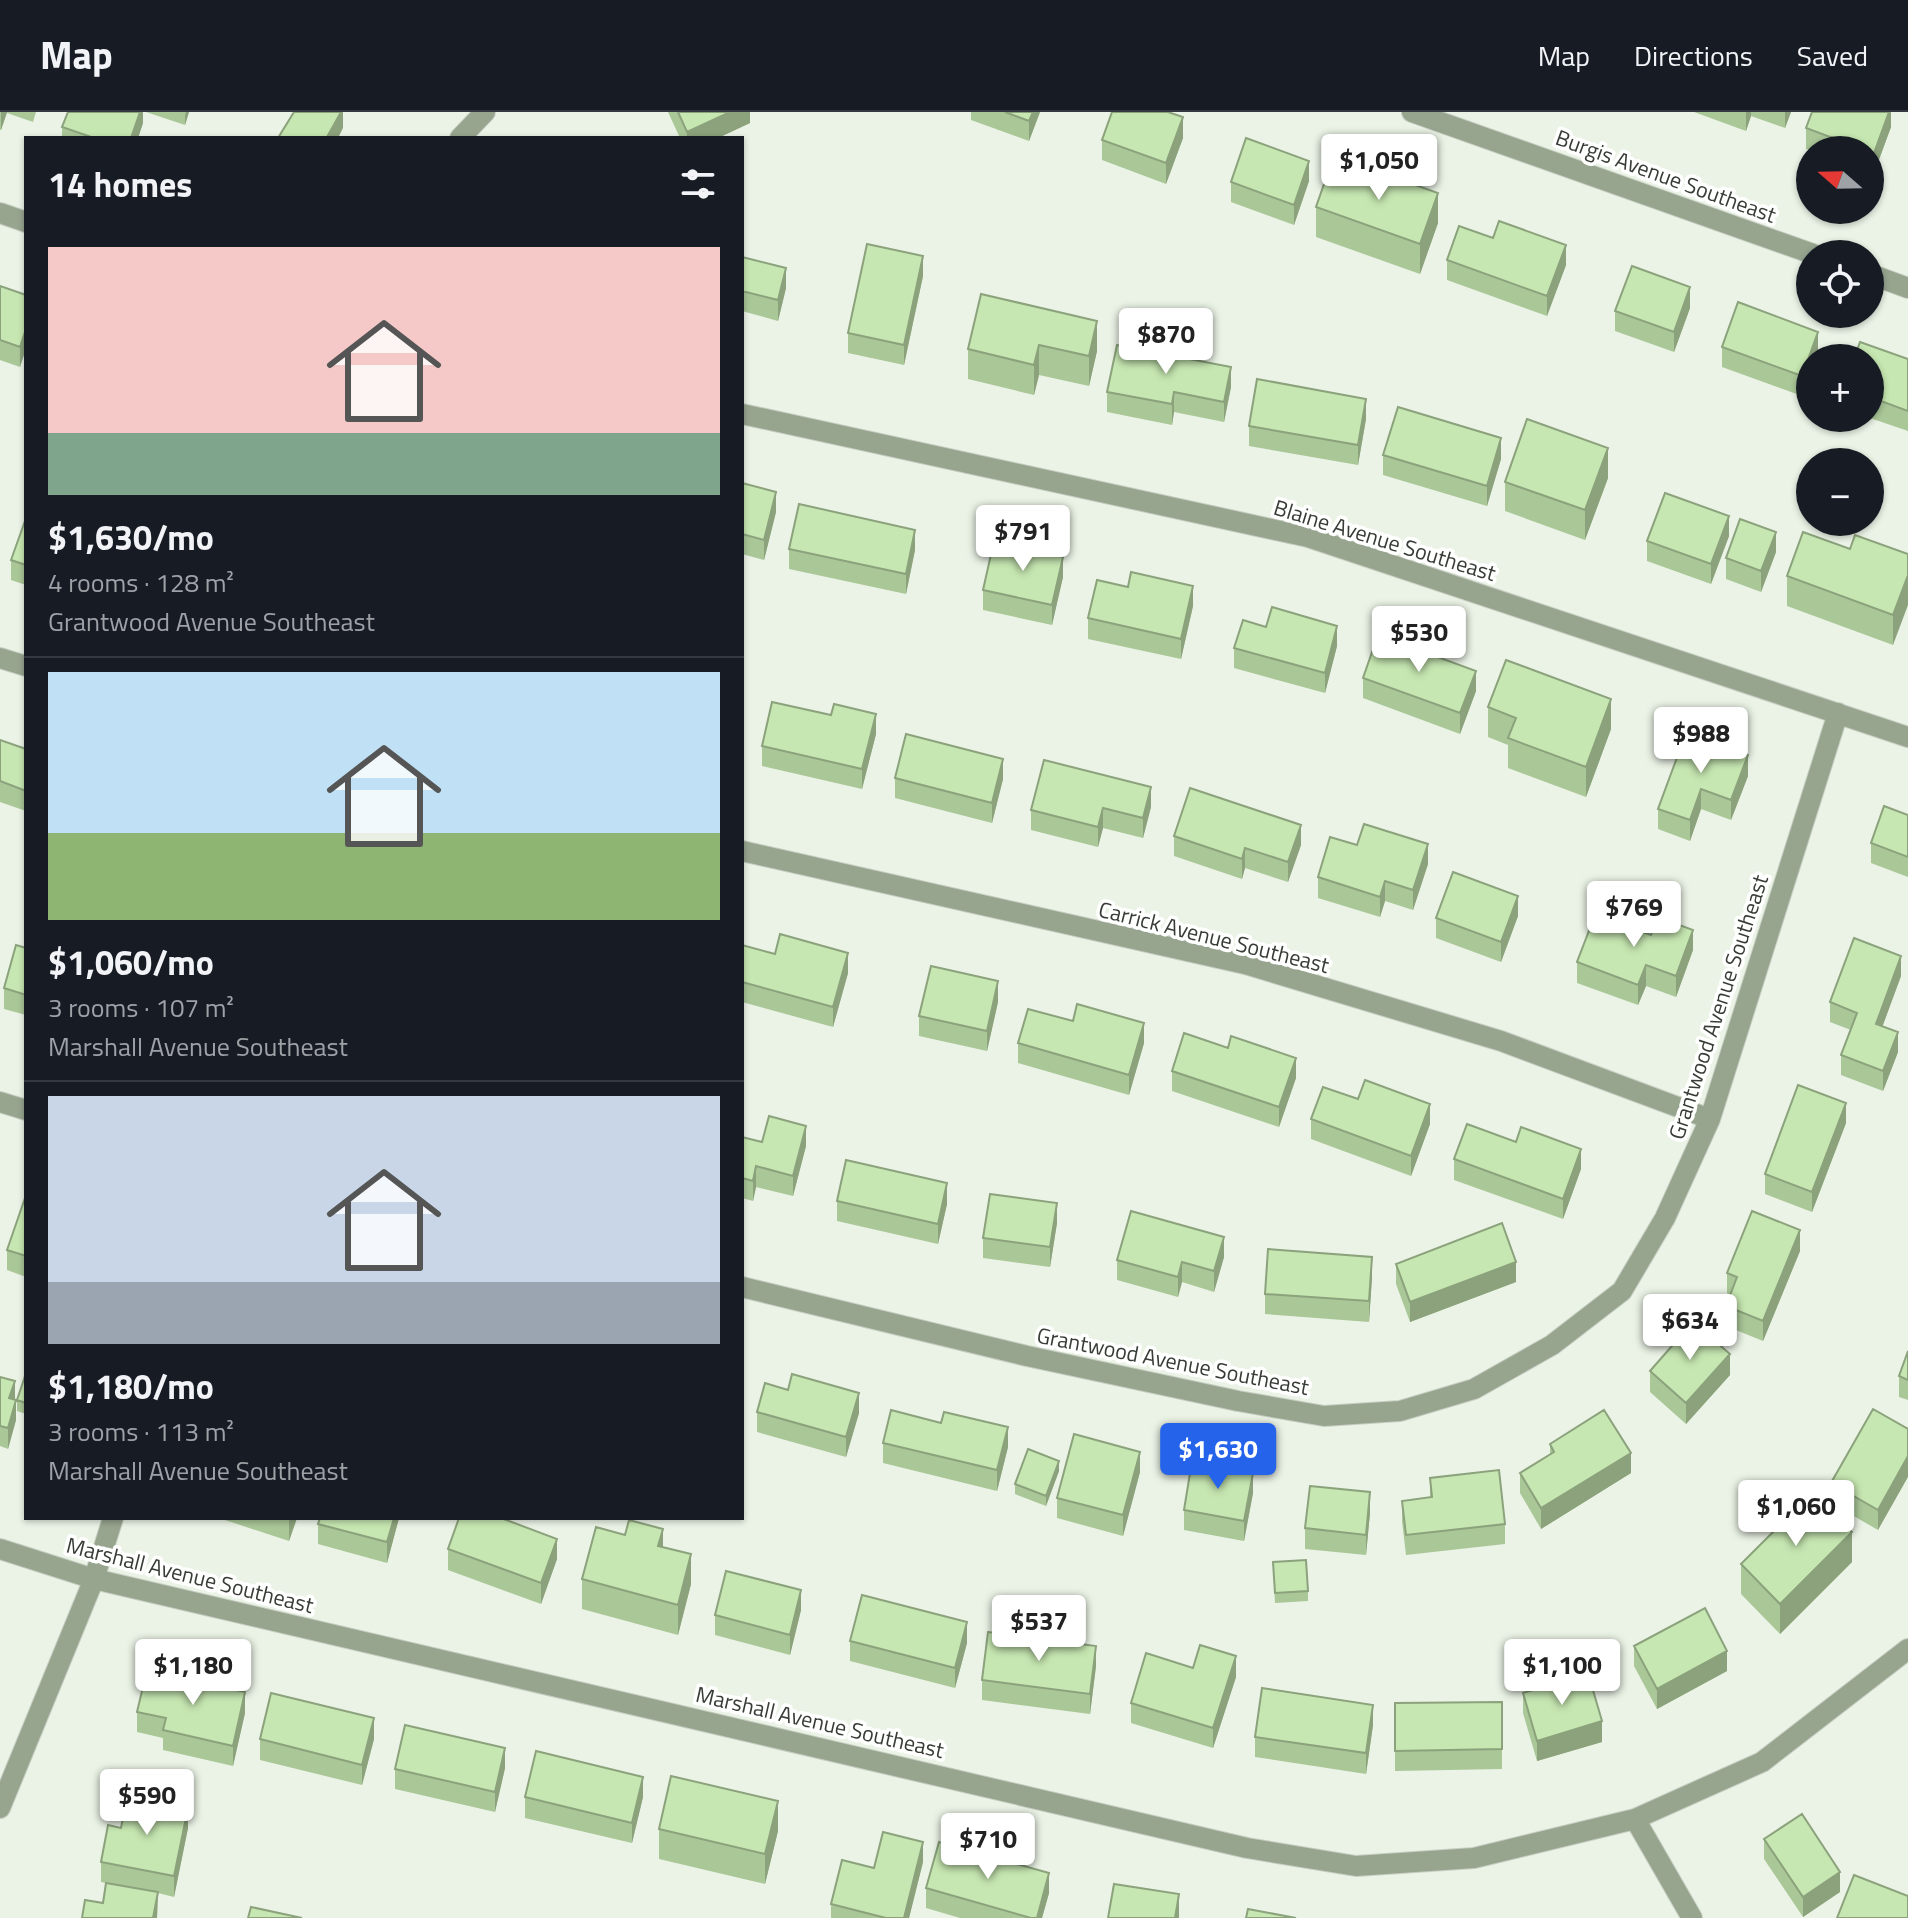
<!DOCTYPE html>
<html lang="en">
<head>
<meta charset="utf-8">
<style>
	:root { --surface:#171b24; --page:#20242c; --text:#f1f3f6; --muted:#9ea1a6; --line:#363941; --accent:#2563eb }
	body { margin:0; font-family:"Titillium Web",sans-serif; background:var(--page); color:var(--text); height:100vh; display:flex; flex-direction:column; font-size:30px; white-space:nowrap }
	* { box-sizing:border-box; margin:0 }
	p { font-size:26px; color:var(--muted) }
	.icon { flex:none; width:44px; height:44px; fill:none; stroke:currentColor; stroke-width:2; stroke-linecap:round; stroke-linejoin:round }
	.map { position:relative; flex:1; overflow:hidden }
	.details { position:absolute; left:24px; top:24px; width:720px; height:1384px; display:flex; flex-direction:column; background:var(--surface); border-radius:0px; box-shadow:0 2px 6px #0004 }
	.details>* { flex:none }
	.needle { width:52px; rotate:290deg }
	.buttons { position:absolute; left:1796px; top:24px; display:grid; gap:16px }
	.buttons a { display:grid; place-items:center; width:88px; height:88px; border-radius:50%; background:var(--surface); box-shadow:0 2px 6px #0004; font-size:40px }
	.price { position:absolute; translate:-50% -68px; padding:0 18px; border-radius:8px; background:#fff; color:#222; font-size:26px; line-height:52px; filter:drop-shadow(0 2px 4px #0008) }
	.price::after { content:''; position:absolute; left:50%; top:48px; width:24px; height:18px; margin-left:-12px; background:inherit; clip-path:polygon(0 0,100% 0,50% 100%) }
	.price.on { background:var(--accent); color:#fff }
	ul { padding:0; list-style:none }
	li { display:grid; align-content:center; gap:16px; height:424px; padding:0 24px }
	li+li { border-top:2px solid var(--line) }
	li span { display:grid; place-items:center; height:248px; border-radius:0px; color:#555 }
	li>.icon { margin-inline-start:auto }
	span .icon { width:144px; height:144px; fill:#fffc; stroke-width:1 }
	li b { font-size:34px }
	h2 { display:flex; justify-content:space-between; align-items:center; height:96px; padding:0 24px; font-size:34px }
	header { display:flex; align-items:center; gap:48px; box-sizing:border-box; height:112px; padding:0 40px; background:var(--surface); border-bottom:2px solid var(--line) }
	header strong { font-size:38px }
	nav { display:flex; gap:44px; margin-inline-start:auto; font-size:28px }
	.map>svg:first-child { display:block }
</style>
</head>
<body>
<header>
<strong>Map</strong>
<nav><a>Map</a><a>Directions</a><a>Saved</a></nav>
</header>
<div class="map">
<svg width="1908" height="1806" viewBox="0 0 1908 1806">
	<rect width="100%" height="100%" fill="#ebf3e6"/>
	<g fill="none" stroke-linecap="round" stroke-linejoin="round">
		<g stroke="#c7cec3" stroke-width="22">
			<path id="minor" d="M1412 0 1813 142
				M460 26 485 0
				M0 101 26 110
				M1870 162 1908 176
				M742 302 1308 425 1908 625
				M0 546 26 554
				M742 739 1245 852 1501 929 1710 1007
				M0 990 26 998
				M742 1175 1027 1244 1238 1289 1324 1304 1400 1299 1474 1277 1552 1233 1622 1179 1665 1106 1710 1007 1838 601
				M0 1437 94 1467 1247 1736 1356 1754 1474 1746 1635 1707 1762 1650 1908 1537
				M0 1696 94 1467 113 1406
				M1635 1707 1692 1806"/>
		</g>
		<use href="#minor" stroke="#97a58f" stroke-width="20"/>
	</g>
	<path fill="#aac798" d="M0 0H36L33 10 7 1 1 18H0Z
		M143 0V11L138 26H62V15Z
		M146 0H189L185 13Z
		M668 0H750V11L718 26H680Z
		M971 0H1040L1029 29 971 8Z
		M1694 0H1791L1785 16 1751 4 1746 19Z
		M1891 0V15L1874 61 1870 60V38H1810L1806 37V16Z
		M1183 26 1166 72 1102 48V28Z
		M1309 69 1294 113 1231 90V70Z
		M1316 95 1438 111 1420 162 1316 125Z
		M1493 126 1566 153 1547 204 1447 168V148Z
		M742 145 786 176 778 209 742 199V201Z
		M923 164 904 253 848 241V221Z
		M0 174 26 183 20 255 0 248Z
		M1690 196 1674 240 1615 219V199Z
		M1097 209V239L1089 274 1039 263 1034 283 968 267V237Z
		M1722 235 1818 240 1816 246H1810L1802 284 1722 255Z
		M1870 246 1908 247V319L1870 306Z
		M1231 275 1224 310 1174 300 1172 313 1107 300V280Z
		M1366 307 1358 353 1249 334V314Z
		M1383 343 1501 347 1487 394 1383 363Z
		M1608 366 1585 428 1505 399V370Z
		M742 371 776 400 764 448 742 442Z
		M26 406V473L11 468V448Z
		M1729 424 1711 472 1647 449V429Z
		M789 437 915 438 906 482 789 457Z
		M1850 437 1908 442 1893 533 1787 494V464Z
		M1776 440 1761 480 1726 467V446Z
		M1063 465 1052 513 983 498V478Z
		M1193 494 1181 547 1088 527V506Z
		M1337 534 1325 581 1234 556V536Z
		M1363 566 1476 579 1460 622 1363 586Z
		M1488 595 1611 617 1586 685 1508 656V633L1488 625Z
		M1686 621 1748 664 1731 708 1701 697 1690 729 1658 717V697Z
		M876 622 862 677 762 654V634Z
		M0 628 26 637V699L0 690Z
		M895 666 1003 667 992 711 895 686Z
		M1151 695 1143 726 1103 716 1098 735 1031 718V698Z
		M1908 703V765L1871 751V731Z
		M1174 724 1301 733 1288 770 1245 756 1242 767 1174 744Z
		M1428 752 1413 798 1385 789 1380 805 1318 786V765Z
		M1518 804 1501 850 1436 826V806Z
		M1651 823 1693 838 1676 885 1646 874 1638 893 1577 871V850Z
		M742 833 848 861 833 915 742 890Z
		M26 836V903L4 897V876Z
		M1901 864 1882 915 1898 940 1883 979 1841 963V943L1851 918 1830 910V890Z
		M998 890 987 939 919 924V904Z
		M1018 931H1144L1129 983 1018 951Z
		M1172 959 1296 966 1279 1015 1172 979Z
		M1311 1007 1430 1012 1411 1064 1311 1027Z
		M1846 1011 1812 1100 1765 1082V1062Z
		M742 1025 762 1030 806 1034 793 1084 756 1075 753 1089 742 1086Z
		M1454 1047 1581 1057 1563 1107 1454 1068Z
		M26 1083V1165L7 1158V1138Z
		M837 1089 947 1092 938 1132 837 1109Z
		M1057 1111 1050 1155 983 1146V1126Z
		M1800 1139 1763 1229 1726 1214V1194L1730 1183 1727 1181V1161Z
		M1224 1145 1214 1180 1182 1170 1178 1185 1117 1168V1148Z
		M1396 1152 1516 1170 1410 1210 1396 1172Z
		M1372 1165 1369 1210 1265 1202V1182Z
		M1908 1239V1288L1899 1285V1264Z
		M1650 1259 1730 1263 1686 1312 1650 1280Z
		M26 1261V1302L17 1299V1288Z
		M0 1265 15 1288 16 1308 8 1337 0 1334Z
		M757 1300 859 1301 846 1345 757 1320Z
		M1908 1317 1878 1418 1831 1391V1371Z
		M883 1331 1008 1335 997 1379 883 1351Z
		M1550 1332 1631 1361 1541 1417 1520 1381V1361L1550 1342Z
		M1059 1359 1046 1394 1015 1382V1372Z
		M1140 1360 1123 1424 1057 1406V1386Z
		M1430 1366 1505 1412V1432L1406 1443 1402 1409V1389L1430 1385Z
		M1253 1381 1244 1429 1184 1418V1398Z
		M1370 1401 1366 1443 1305 1437V1416Z
		M219 1406H297L289 1429Z
		M320 1406H399L387 1451 318 1432V1412Z
		M663 1435 691 1472 678 1523 582 1497V1467Z
		M448 1437 557 1447 541 1492 448 1458Z
		M1273 1450 1308 1479V1489L1275 1491Z
		M1852 1450 1780 1522 1741 1482V1452Z
		M801 1498 790 1543 715 1523V1503Z
		M850 1529 967 1531 955 1576 850 1549Z
		M1634 1534 1727 1559 1657 1597 1634 1554Z
		M1096 1554 1090 1602 982 1588V1568Z
		M1193 1556 1236 1565 1213 1636 1131 1611V1591Z
		M1523 1581 1602 1630 1537 1649 1523 1601Z
		M1502 1590V1657L1395 1659V1591Z
		M137 1600 245 1601 233 1654 163 1638V1626L137 1620Z
		M1373 1613 1366 1662 1255 1645V1625Z
		M260 1627H374L362 1673 260 1648Z
		M505 1656 495 1700 395 1677V1657Z
		M525 1685H643L632 1731 525 1706Z
		M121 1716H188L174 1785 158 1781 157 1806H82L103 1791 106 1771 101 1770V1750Z
		M659 1717 778 1719 765 1772 659 1747Z
		M1764 1727 1840 1780 1803 1805 1764 1747Z
		M923 1750 909 1806H831V1792L874 1756Z
		M926 1776 1049 1781 1042 1806H960L926 1796Z"/>
	<path fill="#8ba27c" d="M1 0H7L1 18Z
		M140 0H143V11L138 26H131Z
		M186 0H189L185 13V3Z
		M341 0H343V16L338 26H327Z
		M730 0H750V11L718 26H687V20Z
		M1033 0H1040L1029 29V9Z
		M1746 0H1751V4L1746 19Z
		M1785 0H1791L1785 16Z
		M1889 0H1891V15L1874 61V41Z
		M1183 5V26L1166 72V51Z
		M1309 49V69L1294 113V93Z
		M1438 81V111L1420 162V132Z
		M1566 133V153L1547 204V184Z
		M923 144V164L904 253V233Z
		M786 156V176L778 209V188Z
		M1690 175V196L1674 240V220Z
		M1097 209V239L1089 274V244Z
		M26 217V237L20 255V235Z
		M1818 220V240L1816 246H1810V262L1802 284V264Z
		M1039 233V263L1034 283V253Z
		M1231 255V275L1224 310V290Z
		M1174 280V300L1172 313V292Z
		M1366 287V307L1358 353V333Z
		M1501 326V347L1487 394V374Z
		M1608 336V366L1585 428V398Z
		M776 380V400L764 448V428Z
		M1729 404V424L1711 472V452Z
		M915 418V438L906 482V462Z
		M1776 420V440L1761 480V459Z
		M1063 445V465L1052 513V493Z
		M1908 463V493L1893 533V503Z
		M1193 474V494L1181 547V527Z
		M1337 514V534L1325 581V561Z
		M1476 559V579L1460 622V601Z
		M1611 587V617L1586 685V655Z
		M876 602V622L862 677V657Z
		M1748 643V664L1731 708V688Z
		M1003 647V667L992 711V691Z
		M1151 675V695L1143 726V706Z
		M1701 677V697L1690 729V708Z
		M1103 696V716L1098 735V715Z
		M1301 713V733L1288 770V750Z
		M1428 732V752L1413 798V778Z
		M1245 736V756L1242 767V747Z
		M1385 769V789L1380 805V785Z
		M1518 784V804L1501 850V830Z
		M1693 818V838L1676 885V864Z
		M848 841V861L833 915V895Z
		M1901 844V864L1876 932V912Z
		M1646 853V874L1638 893V873Z
		M998 869V890L987 939V919Z
		M1144 911V931L1129 983V963Z
		M1898 920V940L1883 979V959Z
		M1296 946V966L1279 1015V995Z
		M1846 991V1011L1812 1100V1080Z
		M1430 992V1012L1411 1064V1044Z
		M806 1014V1034L793 1084V1064Z
		M1581 1037V1057L1563 1107V1087Z
		M756 1054V1075L753 1089V1069Z
		M947 1071V1092L938 1132V1112Z
		M1057 1091V1111L1050 1155V1135Z
		M1800 1118V1139L1763 1229V1209Z
		M1224 1125V1145L1214 1180V1159Z
		M1372 1145V1165L1369 1210V1189Z
		M1182 1150V1170L1178 1185V1165Z
		M1516 1150V1170L1410 1210V1190Z
		M1730 1242V1263L1686 1312V1291Z
		M15 1269V1289L9 1286Z
		M859 1281V1301L846 1345V1325Z
		M16 1288V1308L8 1337V1316Z
		M1008 1315V1335L997 1379V1358Z
		M1140 1340V1360L1123 1424V1403Z
		M1631 1341V1361L1541 1417V1396Z
		M1908 1344V1365L1878 1418V1398Z
		M1059 1349V1359L1046 1394V1384Z
		M1253 1361V1381L1244 1429V1409Z
		M1370 1380V1401L1366 1443V1423Z
		M290 1406H297L289 1429V1409Z
		M394 1406H399L387 1451V1430Z
		M663 1417V1447L658 1434Z
		M1852 1420V1450L1780 1522V1492Z
		M557 1427V1447L541 1492V1471Z
		M691 1442V1472L678 1523V1493Z
		M801 1478V1498L790 1543V1523Z
		M967 1510V1531L955 1576V1556Z
		M1096 1534V1554L1090 1602V1582Z
		M1727 1539V1559L1657 1597V1577Z
		M1236 1544V1565L1213 1636V1616Z
		M245 1580V1601L233 1654V1634Z
		M1373 1593V1613L1366 1662V1641Z
		M374 1606V1627L362 1673V1653Z
		M1602 1609V1630L1537 1649V1629Z
		M505 1636V1656L495 1700V1680Z
		M643 1665V1685L632 1731V1711Z
		M778 1689V1719L765 1772V1742Z
		M188 1696V1716L174 1785V1764Z
		M923 1730V1750L909 1806H904Z
		M1840 1760V1780L1803 1805V1785Z
		M1049 1761V1781L1042 1806H1037Z
		M158 1780 157 1806H153Z
		M1179 1782V1806H1175Z"/>
	<path fill="#c6e7b1" stroke="#8ba27c" stroke-width="2" d="M68 0H140L131 26H94L62 15Z
		M294 0H341L327 25 329 26H278Z
		M678 0H730L687 20Z
		M1005 0H1033L1029 9Z
		M1112 0H1168L1183 5 1166 51 1102 28Z
		M1812 0H1889L1874 41 1870 40V38H1865L1806 16Z
		M1246 26 1309 49 1294 93 1231 70Z
		M1331 52 1370 66 1373 58 1438 81 1420 132 1316 95Z
		M1499 109 1566 133 1547 184 1447 148 1459 114 1493 126Z
		M867 132 923 144 904 233 848 221Z
		M742 145 786 156 778 188 742 179V180Z
		M1632 154 1690 175 1674 220 1615 199Z
		M0 174 26 183V217L20 235 0 228Z
		M981 182 1097 209 1089 244 1039 233 1034 253 968 237Z
		M1738 190 1818 220 1802 264 1722 235Z
		M1860 230 1908 247V299L1870 285V246H1854Z
		M1117 233 1231 255 1224 290 1174 280 1172 292 1107 280Z
		M1257 267 1366 287 1358 333 1249 314Z
		M1398 295 1501 326 1487 374 1383 343Z
		M1527 307 1608 336 1585 398 1505 370Z
		M742 371 776 380 764 428 742 422Z
		M1665 381 1729 404 1711 452 1647 429Z
		M799 392 915 418 906 462 789 437Z
		M26 406V453L11 448Z
		M1740 407 1776 420 1761 459 1726 446Z
		M1803 420 1850 437 1855 423 1908 442V463L1893 503 1787 464Z
		M994 429 1063 445 1052 493 983 478Z
		M1131 460 1193 474 1181 527 1088 506 1097 468 1128 475Z
		M1272 495 1337 514 1325 561 1234 536 1243 508 1266 515Z
		M1378 523 1476 559 1460 601 1363 566Z
		M1506 548 1611 587 1586 655 1508 626 1516 606 1488 595Z
		M772 590 831 603 834 592 876 602 862 657 762 634Z
		M1686 621 1748 643 1731 688 1701 677 1690 708 1658 697Z
		M906 622 1003 647 992 691 895 666Z
		M0 628 26 637V679L0 669Z
		M1044 648 1151 675 1143 706 1103 696 1098 715 1031 698Z
		M1190 676 1301 713 1288 750 1245 736 1242 747 1174 724Z
		M1884 694 1908 703V745L1871 731Z
		M1364 712 1428 732 1413 778 1385 769 1380 785 1318 765 1330 725 1357 733Z
		M1453 760 1518 784 1501 830 1436 806Z
		M1595 803 1651 823 1658 805 1693 818 1676 864 1646 853 1638 873 1577 850Z
		M780 822 848 841 833 895 742 870V833L775 842Z
		M1854 826 1901 844 1876 912 1898 920 1883 959 1841 943 1857 901 1830 890Z
		M16 833 26 836V883L4 876Z
		M931 854 998 869 987 919 919 904Z
		M1077 892 1144 911 1129 963 1018 931 1028 897 1073 909Z
		M1184 921 1228 936 1231 924 1296 946 1279 995 1172 959Z
		M1365 968 1430 992 1411 1044 1311 1007 1323 975 1358 987Z
		M1798 973 1846 991 1812 1080 1765 1062Z
		M769 1004 806 1014 793 1064 756 1054 753 1069 742 1066V1025L762 1030Z
		M1467 1012 1516 1030 1521 1015 1581 1037 1563 1087 1454 1047Z
		M846 1048 947 1071 938 1112 837 1089Z
		M990 1082 1057 1091 1050 1135 983 1126Z
		M26 1083V1144L7 1138Z
		M1131 1099 1224 1125 1214 1159 1182 1150 1178 1165 1117 1148Z
		M1752 1099 1800 1118 1763 1209 1726 1194 1737 1165 1727 1161Z
		M1502 1111 1516 1150 1410 1190 1396 1152Z
		M1268 1137 1372 1145 1369 1189 1265 1182Z
		M1693 1210 1730 1242 1686 1291 1650 1259Z
		M1908 1239V1268L1899 1264Z
		M26 1261V1291L17 1288Z
		M792 1262 859 1281 846 1325 757 1300 765 1271 788 1278Z
		M0 1265 15 1269 9 1286 16 1288 8 1316 0 1314Z
		M1873 1297 1908 1317V1344L1878 1398 1831 1371Z
		M891 1298 941 1311 944 1300 1008 1315 997 1358 883 1331Z
		M1604 1298 1631 1341 1541 1396 1520 1361 1554 1340 1550 1332Z
		M1074 1322 1140 1340 1123 1403 1057 1386Z
		M1028 1337 1059 1349 1046 1384 1015 1372Z
		M1192 1349 1253 1361 1244 1409 1184 1398Z
		M1499 1358 1505 1412 1406 1423 1402 1389 1432 1385 1430 1366Z
		M1310 1374 1370 1380 1366 1423 1305 1416Z
		M1813 1380 1852 1420 1780 1492 1741 1452Z
		M320 1406H394L387 1430 318 1412Z
		M459 1406H501L557 1427 541 1471 448 1437Z
		M629 1408 663 1417 658 1434 691 1442 678 1493 582 1467 596 1415 625 1423Z
		M1306 1448 1308 1479 1275 1481 1273 1450Z
		M726 1459 801 1478 790 1523 715 1503Z
		M862 1483 967 1510 955 1556 850 1529Z
		M1705 1496 1727 1539 1657 1577 1634 1534Z
		M988 1520 1096 1534 1090 1582 982 1568Z
		M1200 1533 1236 1544 1213 1616 1131 1591 1146 1541 1193 1556Z
		M147 1558 245 1580 233 1634 163 1618 166 1606 137 1600Z
		M1588 1561 1602 1609 1537 1629 1523 1581Z
		M1262 1576 1373 1593 1366 1641 1255 1625Z
		M271 1581 374 1606 362 1653 260 1627Z
		M1502 1590V1637L1395 1639V1591Z
		M405 1613 505 1636 495 1680 395 1657Z
		M536 1639 643 1665 632 1711 525 1685Z
		M671 1664 778 1689 765 1742 659 1717Z
		M127 1685 188 1696 174 1764 101 1750 108 1713 121 1716Z
		M1802 1702 1840 1760 1803 1785 1764 1727Z
		M883 1720 923 1730 904 1806H886L831 1792 842 1748 874 1756Z
		M939 1730 1049 1761 1037 1806H1031L926 1776Z
		M1854 1763 1908 1784V1806H1837Z
		M106 1771 158 1780 153 1806H82L85 1788 103 1791Z
		M1114 1772 1179 1782 1175 1806H1108Z
		M251 1795 302 1806H248Z
		M1248 1797 1296 1806H1246Z"/>
	<g text-anchor="middle" dominant-baseline="central" stroke-width="7" stroke-linejoin="round" paint-order="stroke">
		<g font-size="22" fill="#383c36" stroke="#fff">
			<text transform="translate(1666 64) rotate(20)">Burgis Avenue Southeast</text>
			<text transform="translate(1385 428) rotate(17)">Blaine Avenue Southeast</text>
			<text transform="translate(1214 825) rotate(14)">Carrick Avenue Southeast</text>
			<text transform="translate(1718 895) rotate(-72)">Grantwood Avenue Southeast</text>
			<text transform="translate(1173 1249) rotate(11)">Grantwood Avenue Southeast</text>
			<text transform="translate(190 1463) rotate(14)">Marshall Avenue Southeast</text>
			<text transform="translate(820 1610) rotate(13)">Marshall Avenue Southeast</text>
		</g>
	</g>
</svg>
<div class="buttons">
<a><svg class="needle" viewBox="-14 -14 28 28"><path d="M0-13l5 13h-10z" fill="#e53935"/><path d="M0 13l5-13h-10z" fill="#9ea1a6"/></svg></a>
<a><svg class="icon" aria-label="locate" viewBox="0 0 24 24"><circle cx="12" cy="12" r="6"/><path d="M12 2v4M12 18v4M2 12h4M18 12h4"/></svg></a>
<a>+</a>
<a>−</a>
</div>
<b class="price" style="left:1379px;top:90px">$1,050</b>
<b class="price" style="left:1166px;top:264px">$870</b>
<b class="price" style="left:1023px;top:461px">$791</b>
<b class="price" style="left:1419px;top:562px">$530</b>
<b class="price" style="left:1701px;top:663px">$988</b>
<b class="price" style="left:1634px;top:837px">$769</b>
<b class="price" style="left:1690px;top:1250px">$634</b>
<b class="price on" style="left:1218px;top:1379px">$1,630</b>
<b class="price" style="left:1796px;top:1436px">$1,060</b>
<b class="price" style="left:1039px;top:1551px">$537</b>
<b class="price" style="left:193px;top:1595px">$1,180</b>
<b class="price" style="left:1562px;top:1595px">$1,100</b>
<b class="price" style="left:147px;top:1725px">$590</b>
<b class="price" style="left:988px;top:1769px">$710</b>
<section class="details">
<h2>14 homes<svg class="icon" aria-label="filters" viewBox="0 0 24 24"><path d="M4 7h16M4 17h16"/><circle cx="9" cy="7" r="2"/><circle cx="15" cy="17" r="2"/></svg></h2>
<ul>
<li><span style="background:linear-gradient(#f6c9c9 75%,#7fa58c 0)"><svg class="icon" aria-label="home" viewBox="0 0 24 24"><path d="M3 11l9-7 9 7M6 9v11h12V9"/></svg></span><div><b>$1,630/mo</b><p>4 rooms · 128 m²</p><p>Grantwood Avenue Southeast</p></div></li>
<li><span style="background:linear-gradient(#bfe0f5 65%,#8fb573 0)"><svg class="icon" aria-label="home" viewBox="0 0 24 24"><path d="M3 11l9-7 9 7M6 9v11h12V9"/></svg></span><div><b>$1,060/mo</b><p>3 rooms · 107 m²</p><p>Marshall Avenue Southeast</p></div></li>
<li><span style="background:linear-gradient(#c9d6e8 75%,#9aa5b1 0)"><svg class="icon" aria-label="home" viewBox="0 0 24 24"><path d="M3 11l9-7 9 7M6 9v11h12V9"/></svg></span><div><b>$1,180/mo</b><p>3 rooms · 113 m²</p><p>Marshall Avenue Southeast</p></div></li>
</ul>
</section>
</div>
</body>
</html>
